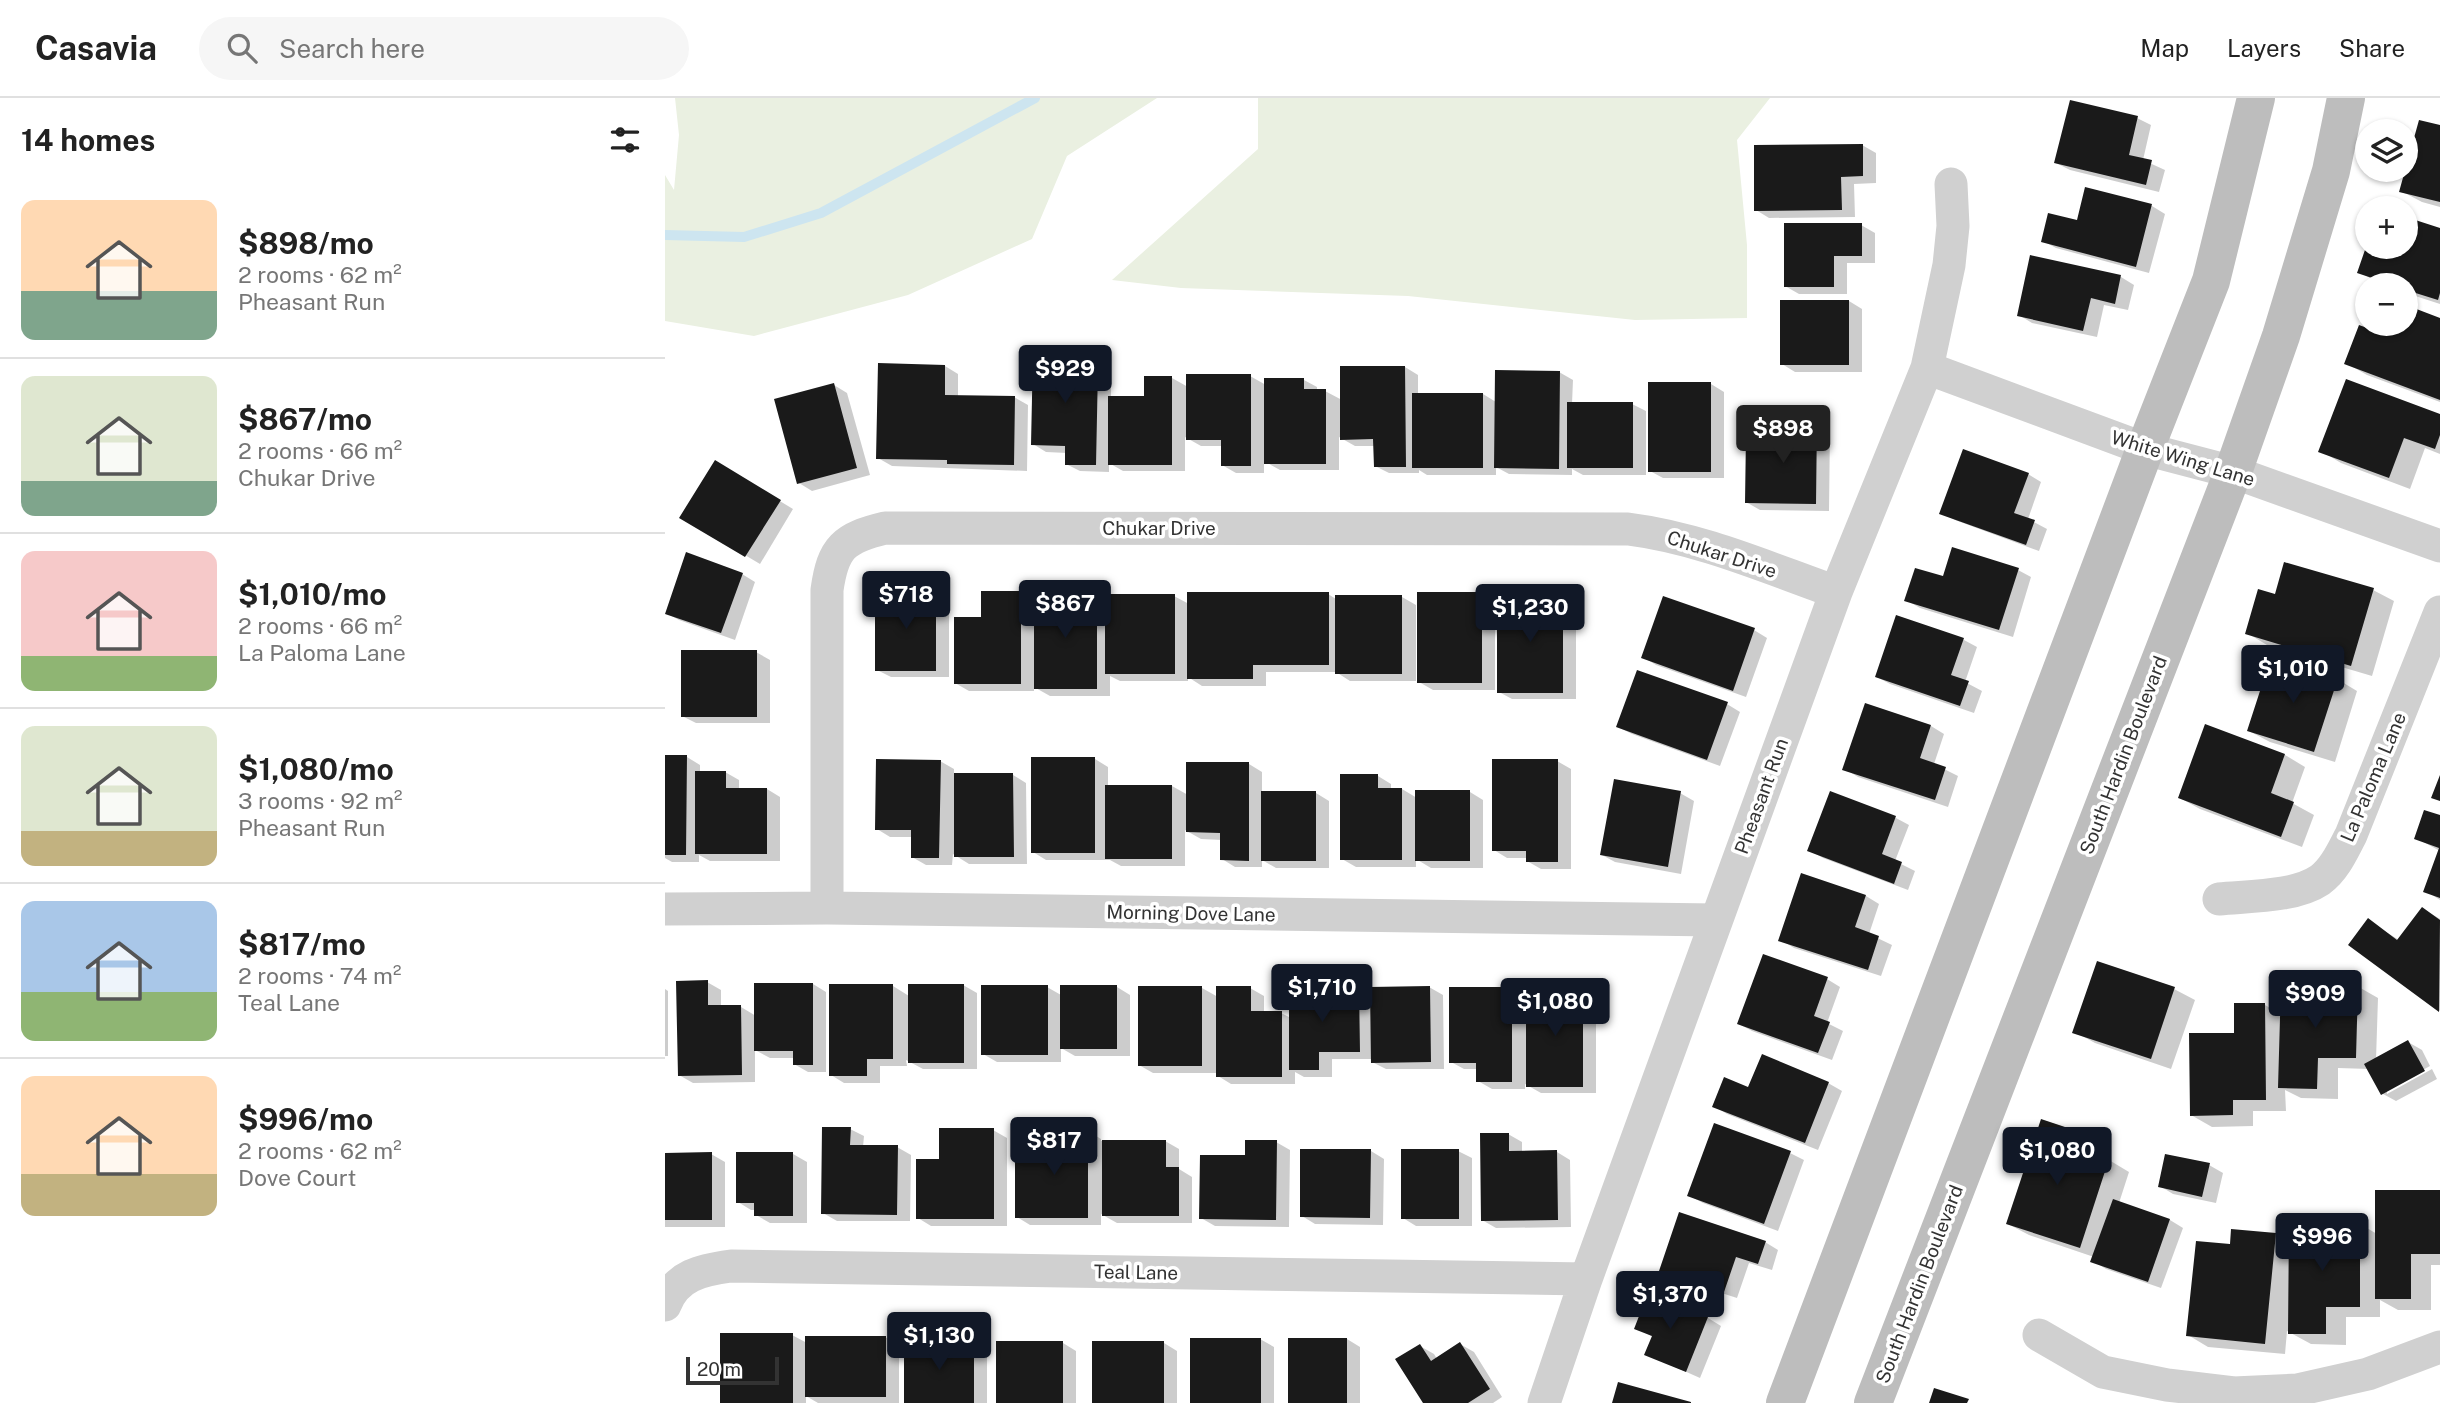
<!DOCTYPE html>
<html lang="en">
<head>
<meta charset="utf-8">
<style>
	:root { --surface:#fff; --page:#f6f6f6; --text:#222; --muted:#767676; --line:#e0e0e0; --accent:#111827 }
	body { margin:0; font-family:"Public Sans",sans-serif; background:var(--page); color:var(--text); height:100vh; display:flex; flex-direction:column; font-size:26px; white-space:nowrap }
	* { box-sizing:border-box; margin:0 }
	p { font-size:23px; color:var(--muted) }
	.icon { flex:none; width:38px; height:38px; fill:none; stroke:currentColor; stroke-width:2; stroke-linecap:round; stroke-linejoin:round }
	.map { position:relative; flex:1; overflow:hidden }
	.drawer { display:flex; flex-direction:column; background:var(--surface); width:665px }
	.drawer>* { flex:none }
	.fabs { position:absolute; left:1690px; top:21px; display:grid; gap:14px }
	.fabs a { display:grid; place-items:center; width:63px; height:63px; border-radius:50%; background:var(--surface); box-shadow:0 2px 5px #0004; font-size:35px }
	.scale { position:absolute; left:21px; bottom:18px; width:93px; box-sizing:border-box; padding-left:7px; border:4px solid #333; border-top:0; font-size:19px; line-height:24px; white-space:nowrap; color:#333; -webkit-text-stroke:5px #fff; paint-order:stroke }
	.price { position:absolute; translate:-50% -60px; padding:0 16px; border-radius:7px; background:var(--accent); color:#fff; font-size:23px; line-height:46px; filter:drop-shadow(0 2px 4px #0008) }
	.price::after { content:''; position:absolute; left:50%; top:42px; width:21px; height:16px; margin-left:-10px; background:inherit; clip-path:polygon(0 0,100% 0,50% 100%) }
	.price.on { background:#222; color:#fff }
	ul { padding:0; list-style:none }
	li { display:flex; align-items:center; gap:21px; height:175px; padding:0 21px }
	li+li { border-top:2px solid var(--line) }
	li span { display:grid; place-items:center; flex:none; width:196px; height:140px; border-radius:14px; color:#555 }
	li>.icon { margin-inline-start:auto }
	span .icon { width:84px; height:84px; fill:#fffc; stroke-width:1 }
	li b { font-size:30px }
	h2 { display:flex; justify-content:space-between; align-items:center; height:84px; padding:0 21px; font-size:30px }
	header { display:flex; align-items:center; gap:42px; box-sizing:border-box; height:98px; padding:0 35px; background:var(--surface); border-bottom:2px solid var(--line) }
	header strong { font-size:33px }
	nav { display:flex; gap:38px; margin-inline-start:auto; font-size:24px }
	.search { width:490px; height:63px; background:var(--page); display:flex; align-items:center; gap:18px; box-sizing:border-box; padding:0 24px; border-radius:38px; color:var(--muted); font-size:26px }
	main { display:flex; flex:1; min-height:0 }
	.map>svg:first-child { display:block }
</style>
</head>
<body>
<header>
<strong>Casavia</strong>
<div class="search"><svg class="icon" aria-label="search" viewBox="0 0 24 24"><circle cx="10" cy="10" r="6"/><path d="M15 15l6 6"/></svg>Search here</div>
<nav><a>Map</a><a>Layers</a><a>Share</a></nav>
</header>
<main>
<section class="drawer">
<h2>14 homes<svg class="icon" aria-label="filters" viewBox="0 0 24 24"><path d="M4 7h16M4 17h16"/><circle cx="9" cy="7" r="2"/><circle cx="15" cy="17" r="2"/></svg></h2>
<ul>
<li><span style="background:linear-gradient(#ffd9b3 65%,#7fa58c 0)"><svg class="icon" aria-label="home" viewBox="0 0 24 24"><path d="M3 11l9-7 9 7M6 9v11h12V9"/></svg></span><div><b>$898/mo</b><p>2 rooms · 62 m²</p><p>Pheasant Run</p></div></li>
<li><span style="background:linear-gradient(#dfe7d0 75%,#7fa58c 0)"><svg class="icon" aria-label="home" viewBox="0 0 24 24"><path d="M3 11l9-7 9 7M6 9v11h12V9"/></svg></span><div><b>$867/mo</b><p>2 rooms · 66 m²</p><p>Chukar Drive</p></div></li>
<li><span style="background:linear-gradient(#f6c9c9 75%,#8fb573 0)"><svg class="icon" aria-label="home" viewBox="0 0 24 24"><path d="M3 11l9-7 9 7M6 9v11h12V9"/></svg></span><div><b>$1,010/mo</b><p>2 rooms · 66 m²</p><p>La Paloma Lane</p></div></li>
<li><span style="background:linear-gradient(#dfe7d0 75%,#c2b280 0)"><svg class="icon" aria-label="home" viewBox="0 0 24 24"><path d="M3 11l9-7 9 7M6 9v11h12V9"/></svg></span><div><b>$1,080/mo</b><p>3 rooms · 92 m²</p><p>Pheasant Run</p></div></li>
<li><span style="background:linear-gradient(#a9c7e8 65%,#8fb573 0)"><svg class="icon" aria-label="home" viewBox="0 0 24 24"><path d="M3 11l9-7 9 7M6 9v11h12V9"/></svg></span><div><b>$817/mo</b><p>2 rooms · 74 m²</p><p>Teal Lane</p></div></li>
<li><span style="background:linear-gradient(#ffd9b3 70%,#c2b280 0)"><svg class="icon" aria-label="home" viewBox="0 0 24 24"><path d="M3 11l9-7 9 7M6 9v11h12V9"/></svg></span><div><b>$996/mo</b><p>2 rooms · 62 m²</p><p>Dove Court</p></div></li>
</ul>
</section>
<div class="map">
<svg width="1775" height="1305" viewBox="0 0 1775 1305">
	<rect width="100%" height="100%" fill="#fff"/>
	<path fill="#eaf0e1" d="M10 0H492L402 58 367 141 243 197 89 238 0 223V77L9 92 14 37Z
		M593 0H1105L1072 42 1082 147V220L970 222 743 198 516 190 447 182 593 51Z"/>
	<path fill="#0003" d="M1472 20 1486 27 1478 62 1500 72 1494 94 1405 72 1391 65Z
		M1775 29V109L1757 104 1736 93Z
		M1197 47 1211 55V85L1189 86 1190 119 1104 120 1091 112Z
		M1422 91 1487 108 1500 116 1484 175 1391 150 1378 143 1413 124Z
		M1196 127 1210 135V165H1182V196H1134L1120 188Z
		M1775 132V206L1741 195V187H1718L1694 174 1703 149H1741Z
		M1367 159 1456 179 1469 187 1463 212 1439 207 1432 239 1367 225 1354 217Z
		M1184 203 1197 211V274H1130L1117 266Z
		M1775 222V304L1702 277 1681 265 1720 238 1724 226Z
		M419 255 432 263V270L446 278V300H480L507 280 523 289 585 278 601 287 639 282 652 289V293H660L677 302 740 269 753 277V296H818L831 304 894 274 908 282 907 306H967L981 313V377H918L907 371V377L844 376 831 369V377H762L754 372V375H724L710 368V348H690L674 339V372H615L599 363V375H571L557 367V348H536L520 339V373H458L444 365V374L415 373 401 366 402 355 381 354 368 346Z
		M280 268 293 276V299H349L363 307 362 373 227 368 213 360Z
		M1046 286 1059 294V380H998L985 373Z
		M169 287 182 295 205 377 147 393 134 385Z
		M1775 318V356L1760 350 1745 391 1676 365 1656 353Z
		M1151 322 1165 330 1164 413 1095 412 1081 404 1123 339Z
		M50 364 128 411 95 466 16 419Z
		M1363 376 1376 384 1363 421 1382 431 1374 453 1290 422 1277 415Z
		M1353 472 1366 479 1348 539 1255 510 1241 502 1279 480Z
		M77 476 90 484 70 542 14 522 1 515Z
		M1708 492 1729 503 1707 578 1602 547 1582 535 1611 498Z
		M271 494 284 502V579H226L212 572Z
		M355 494 371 504 432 496 441 501 509 498 524 506 663 496 671 501 737 499 751 507V583H685L671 574H601V588H537L523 579V583H455L445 578V598H385L369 589V593H304L290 585 318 521Z
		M816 496 830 504V592H768L754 584Z
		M897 499 911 507V601H847L834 594Z
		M1233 519 1299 542 1312 549 1300 584 1317 593 1309 615 1225 586 1212 579Z
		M1089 532 1102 540 1081 599 991 567 978 559Z
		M91 554 105 562V625H31L17 618Z
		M1672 581 1692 593 1670 664 1605 644 1584 633Z
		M1062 606 1075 614 1055 668 967 636 953 629Z
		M1266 628 1279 636 1269 666 1293 678 1283 709 1193 679 1180 671Z
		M1541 629 1620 657 1640 669 1627 705 1649 717 1637 749 1535 711 1515 700Z
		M0 659H22L35 667V674H60L74 682V691H102L115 699V763H45L34 757V764H7L0 760Z
		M430 661 443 669V688H507L523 697 584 666 597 674V695H651L664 703V770H611L597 762V769H570L557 761V742L536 741 520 732V768H456L445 762H381L368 754Z
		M275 663 289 671V677H348L361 685 362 766H304L288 756 287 767H261L247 759V739H225L212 731Z
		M892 663 906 671V771H876L862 763V760H842L829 752Z
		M713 678 726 686V691H737L752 700 805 694 818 702V770H766L751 761V769H691L677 761Z
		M1015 695 1029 703 1016 776 950 764 937 757Z
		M1166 695 1231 720 1244 727 1230 763 1250 773 1243 792 1158 760 1144 752Z
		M1775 719V802L1761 793 1775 753 1751 740Z
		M1137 777 1201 798 1214 806 1204 836 1227 847 1216 878 1129 850 1116 842Z
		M1758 811 1775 821V913L1685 847 1703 823 1734 842Z
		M1162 881 1175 889 1162 925 1178 933 1167 962 1087 933 1074 926Z
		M42 884 56 892V909H76L91 918 148 886 161 894V974H143L129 966V960H105L90 952V984L28 985 14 977Z
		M298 887 312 895V971H258L241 962 242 968H215V985H179L166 977 228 888 244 898Z
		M1692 888 1713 900 1711 962 1743 944 1757 952 1765 968 1722 992V996L1767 971 1772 981 1731 1003 1718 996 1704 971 1673 970V1001L1636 1000 1620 992 1621 1013H1588V1028L1547 1029 1526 1017 1571 937 1600 907 1617 917Z
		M382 889 396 897 452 889 465 897V958H410L396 950V964H332L318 956Z
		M764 889 778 897 779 971H721L707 964V961H667V979H639L630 974V986H566L553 978V975H488L474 967V890H537L553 899 585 890 599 898V915H616L626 920 694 890 707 898Z
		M0 891 3 893V958H0Z
		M846 891 862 900 918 892 931 900V995H876L860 986V991H827L813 983V971H799L786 964Z
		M1509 891 1530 902 1506 971 1430 945 1410 934Z
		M1163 985 1177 993 1153 1052 1062 1016 1049 1008 1084 991Z
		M185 1031 199 1038 198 1049H232L246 1057 245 1123H172L158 1115Z
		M328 1032 342 1040V1128H266L253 1120 275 1063Z
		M423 1033 436 1041V1043H500L514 1051V1071L527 1079V1125H452L436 1116V1127H365L352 1119 383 1054Z
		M1405 1033 1425 1044 1422 1055 1444 1062 1464 1074 1454 1105 1505 1122 1518 1130 1496 1190 1441 1171 1428 1163 1429 1159 1364 1137 1343 1126Z
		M843 1036 857 1044V1055L892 1054 905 1062 906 1129 831 1130 817 1122Z
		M611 1044 625 1052 624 1129 550 1128 536 1120 582 1059Z
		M706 1053 719 1061 718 1127 650 1126 637 1118Z
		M793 1053 807 1060V1128H751L738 1120Z
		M1125 1055 1139 1062 1113 1133 1038 1105 1025 1098Z
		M0 1056H46L60 1064V1129H0Z
		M128 1056 142 1064V1125H105L91 1117V1112H86L73 1104Z
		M1544 1067 1558 1075 1551 1105 1508 1096 1495 1088Z
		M1775 1094V1167H1766V1212H1733L1715 1202V1219H1681V1247L1646 1246 1622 1233 1620 1256 1543 1249 1523 1237 1566 1148 1610 1137 1625 1146 1695 1126 1712 1136Z
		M1100 1144 1113 1152 1107 1172 1084 1165 1072 1200 1010 1180 996 1172Z
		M984 1197 1043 1220 1056 1228 1035 1280 981 1256 988 1239 971 1230Z
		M127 1237 142 1245 220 1239 234 1247V1305H153L141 1298V1305H57Z
		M595 1241 609 1249V1305H526Z
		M682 1241 695 1249V1305H625Z
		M309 1244 322 1252V1305H241Z
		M398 1245 411 1253V1305H334Z
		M499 1245 512 1253V1305H429Z
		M795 1246 809 1254 837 1299 828 1305H760L755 1248 769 1256 772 1261Z"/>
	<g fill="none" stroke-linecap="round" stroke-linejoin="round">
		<path stroke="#cde5f0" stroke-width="10" d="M0 137 79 139 156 115 370 0"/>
	</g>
	<path fill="#1a1a1a" d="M1405 2 1473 18 1464 57 1487 62 1481 87 1389 65Z
		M1754 22 1775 27V104L1734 94Z
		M1198 46V78L1176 79 1177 112 1089 113V47Z
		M1420 89 1487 106 1471 169 1376 144 1383 115 1412 122Z
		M1741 119 1775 130V195L1773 202 1741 192V187H1728L1692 175 1701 149H1741Z
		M1119 125H1197V158H1169V189H1119Z
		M1365 157 1456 177 1450 206 1426 200 1418 233 1352 218Z
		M1115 202H1184V267H1115Z
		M1741 207 1775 220V302L1679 266 1694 227 1719 236 1722 226H1741Z
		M368 252 419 253V268L433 269 431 367H400V348L366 347Z
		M213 265 280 267V297L350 298 349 367 282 366V362L211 361Z
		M675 268H740L741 369H709L708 341 675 342Z
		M830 272 895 273 894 371 829 370Z
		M521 276H586V368H556V342H521Z
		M479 278H507V367H443V298H479Z
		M599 280H639V291H661V366H599Z
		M1681 281 1775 316V337L1770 351 1739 340 1724 380 1653 354Z
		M983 284H1046V374H983Z
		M169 285 192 370 132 386 109 301Z
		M747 295H818V370H747Z
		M902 304H968V370H902Z
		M1122 320H1152L1151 406 1080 405 1081 336 1122 337Z
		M1298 351 1364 375 1349 415 1370 422 1361 447 1274 416Z
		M50 362 116 402 80 459 14 420Z
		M1287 449 1354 470 1334 532 1239 503 1250 470 1278 478Z
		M21 454 78 475 56 535 0 516Z
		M1619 464 1709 490 1686 568 1580 536 1593 491 1610 496Z
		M210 493H271V573H210Z
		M316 493H356V586H289V519H316Z
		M369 494H432V591H369Z
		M522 494H664V567H588V581H522Z
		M752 494H817V585H752Z
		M440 496H510V576H440Z
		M670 497H737V576H670Z
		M832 497H898V595H832Z
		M998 498 1090 530 1068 593 976 560Z
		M1231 517 1299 540 1286 577 1304 583 1295 608 1210 579Z
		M16 552H92V619H16Z
		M1606 559 1673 580 1649 654 1582 633Z
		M972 572 1063 604 1042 662 951 629Z
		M1200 605 1266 627 1255 660 1281 669 1270 702 1177 672Z
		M1540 626 1620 656 1606 695 1629 704 1616 739 1513 700Z
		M0 657H22L21 757H0Z
		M366 659H430V755H366Z
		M211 661 276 662 274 760H246V732H210Z
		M827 661H893V764H861V753H827Z
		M521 664H584V763L555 762V735L521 734Z
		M30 673H61V690H102V756H30Z
		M289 675H348L349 759H289Z
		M675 676H713V690H737V762H675Z
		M1775 677V703L1766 700Z
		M949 681 1016 693 1003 769 935 757Z
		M440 687H507V761H440Z
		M750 692H805V763H750Z
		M596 693H651V763H596Z
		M1165 693 1231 718 1217 756 1237 764 1229 786 1142 753Z
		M1759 712 1775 717V800L1758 794 1774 750 1749 741Z
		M1136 775 1201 797 1190 829 1214 838 1203 872 1113 843Z
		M1757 809 1775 822 1774 914 1683 847 1703 820 1732 842Z
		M1098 856 1163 879 1149 918 1165 924 1153 955 1072 926Z
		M1432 863 1510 889 1486 961 1407 935Z
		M43 882V907H76L77 977 13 978 11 883Z
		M89 885H148V967H128V953H89Z
		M1616 885 1693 887 1691 960H1653L1652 991 1613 990Z
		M164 886H228V961H202V978H164Z
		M243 886H299V965H243Z
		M316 887H383V957H316Z
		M395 887H452V951H395Z
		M473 888H537V968H473Z
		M551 888H586V913H617V979H551Z
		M765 888 766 964 706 965 705 889Z
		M624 889H694L695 954H654V972H624Z
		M784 889H847V984H811V965H784Z
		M861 890H918V989H861Z
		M1569 905H1600L1601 1002H1568V1017L1525 1018 1524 935H1569Z
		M1743 942 1760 973 1716 997 1699 966Z
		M1097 956 1164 984 1140 1045 1047 1009 1059 979 1083 989Z
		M1376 1021 1406 1031 1401 1046 1444 1061 1415 1150 1341 1126Z
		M1049 1025 1126 1053 1099 1126 1022 1098Z
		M157 1029H186L185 1047H233L232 1117 156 1116Z
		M274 1030H329V1121H251V1061H274Z
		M381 1031 423 1032V1120H350V1051L381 1052Z
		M815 1035H844V1053L892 1052 893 1122 816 1123Z
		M437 1042H501V1069H514V1118H437Z
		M580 1042H612L611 1122 534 1121 535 1057H580Z
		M635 1051H706L705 1120 635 1119Z
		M736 1051H794V1121H736Z
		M47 1054V1122H0V1055Z
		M71 1054H128V1118H89V1105H71Z
		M1500 1056 1545 1065 1537 1099 1493 1089Z
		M1710 1092H1775V1156H1746V1201H1710Z
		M1448 1101 1505 1121 1483 1184 1425 1164Z
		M1014 1114 1101 1143 1093 1166 1071 1159 1059 1194 994 1173Z
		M1624 1124H1695V1209H1661V1236H1623Z
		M1566 1131 1611 1135 1600 1246 1521 1238 1531 1143 1565 1146Z
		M983 1195 1043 1219 1021 1274 979 1257 987 1238 969 1231Z
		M55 1235H128V1305H55Z
		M140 1238H221V1299H140Z
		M525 1240H596V1305H525Z
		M623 1240H682V1305H623Z
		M239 1242H309V1305H239Z
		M331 1243H398V1305H331Z
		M427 1243H499V1305H427Z
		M795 1244 825 1291 803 1305H758L730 1261 755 1246 766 1263Z
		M953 1284 1026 1304V1305H947Z
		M1269 1290 1304 1301 1302 1305H1264Z"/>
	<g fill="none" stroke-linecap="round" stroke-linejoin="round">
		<path stroke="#d0d0d0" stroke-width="33" d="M1262 270 1480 351 1568 374 1775 448
			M1554 801C1584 798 1630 799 1655 782 1670 771 1678 752 1686 737L1775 514
			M162 810V492C168 449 179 440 220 430L963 431C1035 440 1103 470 1171 494
			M0 811 162 810 1051 822
			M0 1207C11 1177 37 1172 66 1168L921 1181
			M1374 1237 1438 1274 1502 1287 1569 1295 1632 1292 1703 1276 1775 1249
			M879 1305 921 1181 1171 494 1262 270 1284 167 1288 128 1286 86"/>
		<path stroke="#bdbdbd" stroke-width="38" d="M1120 1305 1480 351 1546 183 1591 0
			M1208 1305 1568 374 1616 238 1666 73 1681 0"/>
	</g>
	<g text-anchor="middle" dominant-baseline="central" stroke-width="7" stroke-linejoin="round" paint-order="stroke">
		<g font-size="19" fill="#333" stroke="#fff">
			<text transform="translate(1518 360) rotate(17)">White Wing Lane</text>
			<text x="494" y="430">Chukar Drive</text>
			<text transform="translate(1057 456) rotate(18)">Chukar Drive</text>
			<text transform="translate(1458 657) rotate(-69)">South Hardin Boulevard</text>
			<text transform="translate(1708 679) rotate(-67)">La Paloma Lane</text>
			<text transform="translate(1096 698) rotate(-70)">Pheasant Run</text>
			<text transform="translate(526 815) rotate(1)">Morning Dove Lane</text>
			<text transform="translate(471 1174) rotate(1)">Teal Lane</text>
			<text transform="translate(1254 1186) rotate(-69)">South Hardin Boulevard</text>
		</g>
	</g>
</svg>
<div class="fabs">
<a><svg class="icon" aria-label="layers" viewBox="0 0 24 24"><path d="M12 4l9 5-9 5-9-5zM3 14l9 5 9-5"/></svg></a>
<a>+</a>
<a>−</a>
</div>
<div class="scale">20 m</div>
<b class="price" style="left:400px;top:307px">$929</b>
<b class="price on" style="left:1118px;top:367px">$898</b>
<b class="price" style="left:241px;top:533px">$718</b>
<b class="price" style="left:400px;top:542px">$867</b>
<b class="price" style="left:865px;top:546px">$1,230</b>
<b class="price" style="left:1628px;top:607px">$1,010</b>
<b class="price" style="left:657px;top:926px">$1,710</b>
<b class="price" style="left:1650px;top:932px">$909</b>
<b class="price" style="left:890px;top:940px">$1,080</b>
<b class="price" style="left:389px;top:1079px">$817</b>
<b class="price" style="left:1392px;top:1089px">$1,080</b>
<b class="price" style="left:1657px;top:1175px">$996</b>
<b class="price" style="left:1005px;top:1233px">$1,370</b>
<b class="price" style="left:274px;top:1274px">$1,130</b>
</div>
</main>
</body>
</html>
